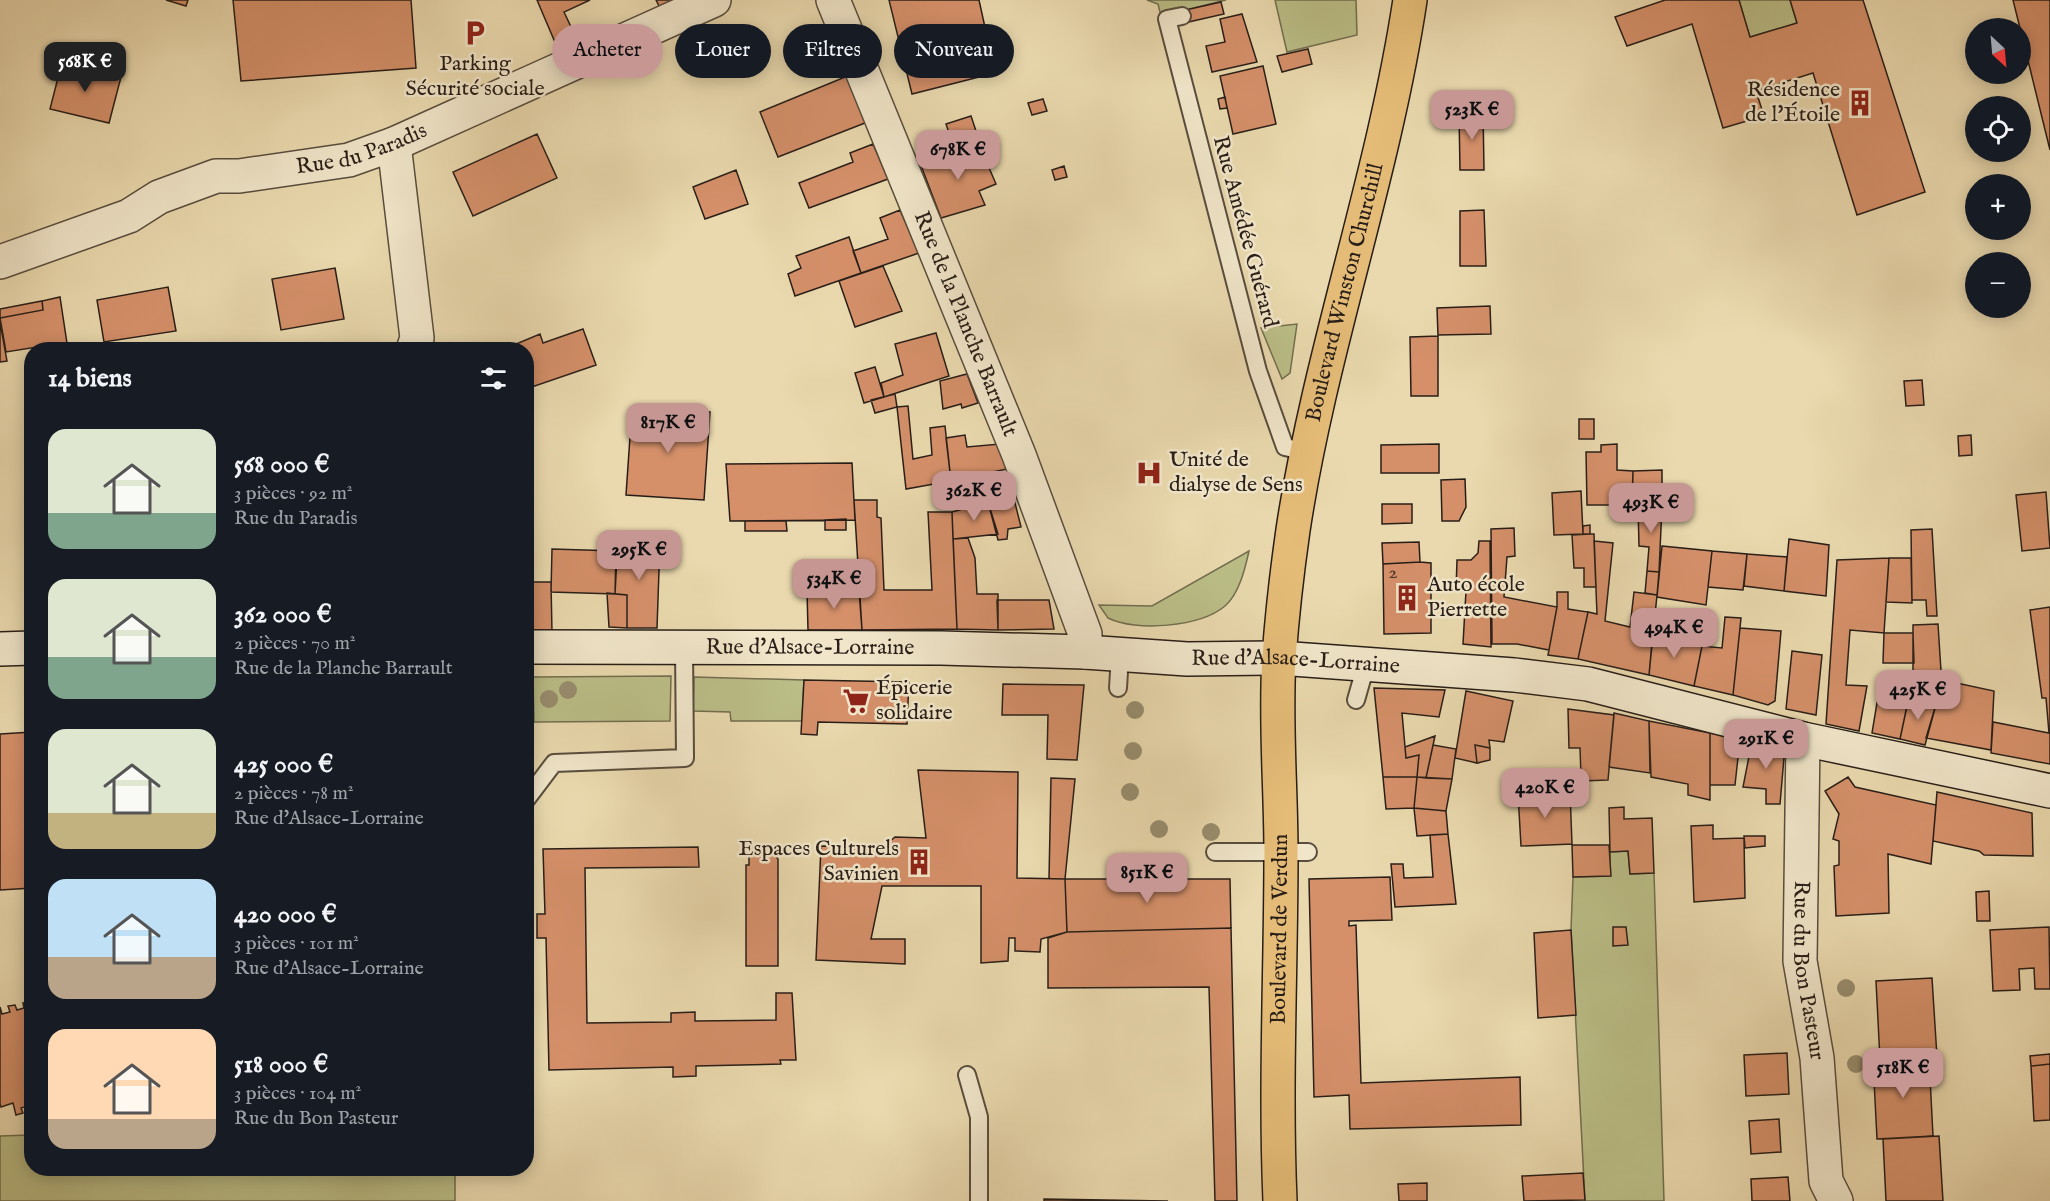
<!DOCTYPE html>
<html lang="fr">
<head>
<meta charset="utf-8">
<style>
	:root { --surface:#171b24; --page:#242831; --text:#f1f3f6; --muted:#9ea1a6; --accent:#c59692 }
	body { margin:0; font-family:"IM FELL English",serif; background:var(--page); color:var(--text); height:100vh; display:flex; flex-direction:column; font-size:22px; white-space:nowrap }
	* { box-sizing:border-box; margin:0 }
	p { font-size:20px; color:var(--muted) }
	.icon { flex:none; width:33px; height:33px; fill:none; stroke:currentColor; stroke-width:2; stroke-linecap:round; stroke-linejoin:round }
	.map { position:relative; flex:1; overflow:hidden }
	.sheet { position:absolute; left:24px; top:342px; width:510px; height:834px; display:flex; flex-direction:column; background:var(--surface); border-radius:24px; box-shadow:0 3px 15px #0003 }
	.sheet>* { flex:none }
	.top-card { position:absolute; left:552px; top:24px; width:570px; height:54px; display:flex; gap:12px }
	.needle { width:39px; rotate:154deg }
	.buttons { position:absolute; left:1965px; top:18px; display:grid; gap:12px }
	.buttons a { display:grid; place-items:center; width:66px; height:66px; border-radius:50%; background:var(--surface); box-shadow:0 3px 15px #0003; font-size:30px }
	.price { position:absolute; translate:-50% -51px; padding:0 14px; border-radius:12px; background:var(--accent); color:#111; font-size:20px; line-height:39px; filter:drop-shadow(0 2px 3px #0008) }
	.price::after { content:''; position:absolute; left:50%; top:36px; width:18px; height:14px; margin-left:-9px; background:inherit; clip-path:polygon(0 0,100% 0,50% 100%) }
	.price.selected { background:#222; color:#fff }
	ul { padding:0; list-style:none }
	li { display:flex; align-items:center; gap:18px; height:150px; padding:0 24px }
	li span { display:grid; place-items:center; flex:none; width:168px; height:120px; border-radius:18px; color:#555 }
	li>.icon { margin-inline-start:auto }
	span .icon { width:72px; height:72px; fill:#fffc; stroke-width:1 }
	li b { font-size:26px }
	h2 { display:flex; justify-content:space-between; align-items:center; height:72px; padding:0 24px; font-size:26px }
	.tag { padding:0 21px; border-radius:27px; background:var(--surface); box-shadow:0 3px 15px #0003; font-size:21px; line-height:54px }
	.tag.selected { background:var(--accent); color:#111 }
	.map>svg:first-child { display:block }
</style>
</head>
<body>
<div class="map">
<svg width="2050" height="1201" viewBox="0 0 2050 1201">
	<rect width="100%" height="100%" fill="#ead9ae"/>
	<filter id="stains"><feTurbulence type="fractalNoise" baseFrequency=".00333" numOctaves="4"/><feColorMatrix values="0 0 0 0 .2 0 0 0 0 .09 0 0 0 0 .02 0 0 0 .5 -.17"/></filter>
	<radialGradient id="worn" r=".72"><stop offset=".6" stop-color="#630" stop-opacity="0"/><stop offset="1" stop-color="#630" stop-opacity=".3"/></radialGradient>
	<path fill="#bbbe87" stroke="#726e50" stroke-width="1.5" d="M1147 0H1226L1161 16 1158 4Z
		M1275 0H1356L1357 35 1287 52Z
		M1739 0H1790L1797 23 1750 37Z
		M1297 324 1290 373 1282 379 1261 328Z
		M1249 551C1245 569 1239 594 1225 606 1200 627 1136 632 1108 618L1099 605 1152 606Z
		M671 676 670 721 534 722 533 677Z
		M694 677 804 680 802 721H731L730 712 693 711Z
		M1628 851 1630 874 1654 873 1664 1201H1585L1571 930 1573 877 1610 876V852Z
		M31 1135 32 1168 455 1169V1201H0V1136Z"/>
	<path fill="#d5906a" stroke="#281e18" stroke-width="1.5" d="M166 0H188L186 6Z
		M233 0H411L416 68 241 81Z
		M537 0H590L564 12 573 31 582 27 589 42 560 54Z
		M656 0H684L661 10Z
		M889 0H979L995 73 912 94Z
		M1665 0H1739L1750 37 1797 23 1790 0H1863L1925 192 1857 215 1813 73 1756 91 1764 116 1723 128 1692 24 1627 46 1615 17Z
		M2013 0H2050V150L2020 28Z
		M1221 2 1224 14 1184 23 1181 11Z
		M1242 14 1257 62 1212 72 1206 46 1225 42 1220 19Z
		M1308 49 1312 64 1282 72 1277 56Z
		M62 62 121 77 109 123 50 109Z
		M1263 66 1276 124 1233 134 1220 76Z
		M850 75 870 121 778 157 760 112Z
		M1225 97 1227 108 1220 109 1218 99Z
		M1043 99 1047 111 1032 115 1028 103Z
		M1483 111 1484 170H1460L1459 112Z
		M971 116 977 134 952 142 946 124Z
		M537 134 557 178 473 216 453 172Z
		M873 144 888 179 809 208 799 183 853 162 850 153Z
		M964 148 967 156 981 149 996 184 979 191 985 205 941 218 920 163Z
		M1064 166 1067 177 1055 180 1052 170Z
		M736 170 748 204 705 219 693 187Z
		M900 210 919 253 861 273 853 251 888 239 880 218Z
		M1484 210 1486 266H1460V211Z
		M849 237 861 273 795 296 788 274 801 268 796 256Z
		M883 266 902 311 855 327 839 281Z
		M335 268 344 319 281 330 272 279Z
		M168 287 176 331 104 342 97 300Z
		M60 297 68 350H44L43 346 6 352 0 318 43 310 42 301Z
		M42 301 43 310 0 318V309Z
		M1490 306 1491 334 1438 335 1437 308Z
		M0 322 7 361 0 362Z
		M583 329 596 365 526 389V350H511L509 347 540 334 543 343Z
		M936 333 949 376 884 397 881 383 903 375 895 344Z
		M1438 336V396H1411L1410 337Z
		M875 367 884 397 864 403 855 373Z
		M967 374 978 403 962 408 961 404 943 409 940 381Z
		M1922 380 1924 405 1906 406 1904 381Z
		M895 394 897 407 875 413 871 400Z
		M908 406 913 459 932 455 930 428 945 426 951 481 906 489 897 407Z
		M632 408 710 412 704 500 626 495Z
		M1579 419H1594V439H1579Z
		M965 435 967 447 1000 444 1007 469 951 481 946 438Z
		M1971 435 1972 455 1959 456 1958 436Z
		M1439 444V473H1381V445Z
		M1617 444V470L1633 471 1632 505H1587L1586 452H1601V445Z
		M852 463 855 520 730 521 726 464Z
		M1662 470V506L1632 505 1633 471Z
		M1465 479 1466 507 1459 521H1442L1441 480Z
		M1581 491 1583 534 1554 535 1552 493Z
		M2046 492 2050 548 2022 551 2016 495Z
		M1014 499 1021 527 1008 529 1007 539 998 540 988 502Z
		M854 500H877V517L881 518 884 590H932L928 512H952L957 629 862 630Z
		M988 502 998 534 953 539 952 512Z
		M1382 504H1412V523L1382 524Z
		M1638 505 1662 506 1659 572 1647 571 1649 547 1639 546Z
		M846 519V530H825V520Z
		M745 521H786L787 531H745Z
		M1590 525V534H1583V526Z
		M1514 528 1515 556 1507 557 1504 597 1557 607 1549 650 1517 644H1492L1491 529Z
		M1932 529 1937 616H1927L1926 600H1912L1911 530Z
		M1590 534H1594L1596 587H1584V568H1574L1572 535Z
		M618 538 660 542 657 628H627V595L615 594Z
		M968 538 975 558 977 594H998V630L957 629 953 539Z
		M1789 539 1829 545 1826 596 1784 591Z
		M1479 541H1490L1491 647 1463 644 1466 591 1456 590 1457 560H1471L1478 553Z
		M1594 541 1613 543 1605 621 1630 627 1634 592 1657 595 1649 675 1578 659 1588 612 1597 614Z
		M1419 542 1420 562 1383 564 1382 543Z
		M1662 546 1712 551 1706 605 1657 597Z
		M552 549 616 551 615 594 551 592Z
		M1712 551 1747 554 1743 590 1708 587Z
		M1747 554 1787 557 1784 591 1744 586Z
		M1889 558 1884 633 1850 630 1846 685 1867 686 1859 731 1826 724 1837 560Z
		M1889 558H1911L1912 603 1886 602Z
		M1420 562 1431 563V633L1384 634 1383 564Z
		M1647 571 1659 572 1657 595 1645 593Z
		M526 582H551L552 633 526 632Z
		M807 590H859L862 630H808Z
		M1557 592H1568V609L1588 612 1578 659 1548 655 1557 607Z
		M607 593 627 595V628L609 627Z
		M997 600H1049L1054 629 998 630Z
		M2050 607V764L1991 753 1993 722 2049 733 2046 698H2042L2030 610Z
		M1725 617 1741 618 1733 695 1694 686 1702 646 1722 648Z
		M1938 624 1941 671H1913V625Z
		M1740 628 1781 631 1775 701 1768 705 1733 695Z
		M1653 631 1682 637 1681 642 1702 646 1694 686 1649 675Z
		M1884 633H1913L1914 663H1883Z
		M1792 651 1822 655 1816 715 1786 709Z
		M1938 679 1994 691 1991 750 1926 738 1937 701Z
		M804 680 909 682 907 724 818 722 817 735 801 734Z
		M1003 684 1084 685 1077 760 1047 759 1048 715H1002Z
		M1374 688 1445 690 1439 717 1402 713 1406 758 1419 755 1417 777H1383Z
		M1466 691 1513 701 1504 742 1489 740 1490 748 1475 745 1477 763 1455 758Z
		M1879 691 1909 697 1900 739 1872 733Z
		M1908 701H1937L1925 745 1900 739Z
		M1568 709 1614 715 1608 780 1581 781 1582 804 1571 805 1570 776H1581L1580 748H1569Z
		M1614 713 1649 721 1650 773 1609 767Z
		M1649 721 1710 733V800L1688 795V784L1651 777Z
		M32 732V888L0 890V734Z
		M1710 733 1740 739 1735 785H1710Z
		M1435 736 1426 778 1417 777 1419 755 1406 758 1405 747Z
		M1752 741 1785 746 1780 804H1766V789L1743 787Z
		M1433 745 1456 749 1452 779 1426 778Z
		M1475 745 1490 748V760L1477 763Z
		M918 770 1018 772 1017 878 1065 879 1067 932 1041 939 1040 952 1015 951V938H1009L1008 961 981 963V886H882L871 939H905V964L816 960 821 846 889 847V842L895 837 926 838Z
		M1383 777H1417L1414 808 1386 809Z
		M1417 777 1452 779 1446 811 1414 808Z
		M1848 777 1855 787 1936 805 1931 864 1888 854 1889 913 1836 916 1834 866 1839 865V841L1833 839 1839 814 1825 791Z
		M1051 778 1075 779 1065 879H1049Z
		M1570 791 1572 844 1521 846 1518 794Z
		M1937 792 2032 813 2033 856 1984 855 1979 851 1933 841Z
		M1624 807V819L1652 818 1654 873 1630 874 1628 851 1610 852 1609 808Z
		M1414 808 1446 811 1448 834 1417 836Z
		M1713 825V839L1744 838 1745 898 1694 902 1691 826Z
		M1448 834 1456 904 1395 907 1391 864H1403L1404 878 1433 877 1430 835Z
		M1744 836H1765V846L1745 848Z
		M1572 845H1609L1611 876 1573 877Z
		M698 847 699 867 585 868 587 1023 671 1022V1013L695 1012V1021L776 1020V993H792L796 1060H780L781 1064 696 1066V1076L673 1077V1067L549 1070 546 938H537V914H545L543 849Z
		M749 847H767L778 859V966H746V865H749Z
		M1390 877 1392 920 1349 921V926L1356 925 1361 1083 1520 1077 1521 1125 1350 1129 1349 1095 1314 1097 1309 879Z
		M1065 879H1230L1231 928 1067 932Z
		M1989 891 1990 921H1977L1976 892Z
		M1613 927H1626L1628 945 1613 946Z
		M2049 927 2050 989H2035L2034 968 2019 969 2020 990 1993 991 1990 930Z
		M1231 928 1237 1201H1215L1209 987 1048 988V938L1067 932Z
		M1571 930 1576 1015 1538 1018 1534 933Z
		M1932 978 1937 1057 1880 1060 1876 981Z
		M30 1002 32 1105 21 1108 23 1113 16 1115 13 1103 1 1107 0 1104V1007L2 1014 10 1012 8 1006 15 1005 17 1010 24 1008 23 1003Z
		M1787 1053 1789 1094 1746 1096 1744 1055Z
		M2050 1054V1064L2031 1066 2030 1056Z
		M1929 1058 1933 1136 1877 1139 1873 1061Z
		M2050 1064V1120L2034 1121 2031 1066Z
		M1779 1119 1781 1152 1751 1154 1749 1121Z
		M1939 1136 1943 1201H1886L1883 1139Z
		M1583 1173 1585 1200 1524 1201 1522 1176Z
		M1788 1177 1790 1201H1752L1751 1179Z
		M1427 1183V1201H1399L1398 1184Z
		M1044 1199 1168 1201H1044Z"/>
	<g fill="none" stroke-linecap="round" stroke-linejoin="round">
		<g stroke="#584d3e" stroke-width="20">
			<path id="lane" d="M1182 16 1167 19 1258 371 1285 447 1307 452
				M1118 688 1120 655
				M1356 700 1362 679 1371 663
				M526 800 554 763 685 758 684 647
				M1215 852H1308
				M967 1075 979 1117V1201"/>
		</g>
		<g stroke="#584d3e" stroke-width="36">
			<g id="street">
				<path id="s1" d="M833 0 1019 455 1085 634V652"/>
				<path d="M394 144 417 338 413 350"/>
				<path id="s2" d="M0 262 129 216 159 197 216 176H239L349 160 394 144 714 0"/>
				<path id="s3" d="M1803 739 1800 961 1817 1058 1826 1181 1836 1201"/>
			</g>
		</g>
		<g stroke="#281e18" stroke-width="36">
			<g id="secondary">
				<path id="s4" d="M526 647 941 648 1085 652 1187 659 1279 658 1514 675 1588 684 1803 739 2050 791"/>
				<path d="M0 649 32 648"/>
			</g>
		</g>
		<g stroke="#281e18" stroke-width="36">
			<g id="primary">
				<path id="s5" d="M1280 1201C1275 1085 1281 969 1281 853 1281 788 1275 722 1279 658 1282 616 1287 572 1293 530 1320 351 1383 179 1410 0"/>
			</g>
		</g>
		<use href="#lane" stroke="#f1e6ca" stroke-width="16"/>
		<use href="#street" stroke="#f1e6ca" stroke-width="33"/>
		<use href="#secondary" stroke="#f1e6ca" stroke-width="33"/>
		<use href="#primary" stroke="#e5bc77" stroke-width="33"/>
	</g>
	<g fill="#988d6e">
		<circle cx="568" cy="690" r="9"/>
		<circle cx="549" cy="699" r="9"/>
		<circle cx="1135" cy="710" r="9"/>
		<circle cx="1133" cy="751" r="9"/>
		<circle cx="1130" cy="792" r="9"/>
		<circle cx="1159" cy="829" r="9"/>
		<circle cx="1211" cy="832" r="9"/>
		<circle cx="1846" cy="988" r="9"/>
		<circle cx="1856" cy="1064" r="9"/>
	</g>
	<defs>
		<g id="parking-bare" transform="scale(2.07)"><path d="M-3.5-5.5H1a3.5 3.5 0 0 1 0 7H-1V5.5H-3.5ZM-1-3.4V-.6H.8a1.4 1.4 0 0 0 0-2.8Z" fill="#8f2418" stroke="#f1e6ca" stroke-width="2.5" paint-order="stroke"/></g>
		<g id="building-bare" transform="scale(2.07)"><path d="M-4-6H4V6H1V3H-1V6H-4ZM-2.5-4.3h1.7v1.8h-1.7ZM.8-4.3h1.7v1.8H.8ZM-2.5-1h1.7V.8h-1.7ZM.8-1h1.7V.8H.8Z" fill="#8f2418" stroke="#f1e6ca" stroke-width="2.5" paint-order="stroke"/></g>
		<g id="hospital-bare" transform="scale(2.07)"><path d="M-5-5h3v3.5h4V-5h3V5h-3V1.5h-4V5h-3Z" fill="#8f2418" stroke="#f1e6ca" stroke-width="2.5" paint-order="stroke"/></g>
		<g id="supermarket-bare" transform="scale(2.07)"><path d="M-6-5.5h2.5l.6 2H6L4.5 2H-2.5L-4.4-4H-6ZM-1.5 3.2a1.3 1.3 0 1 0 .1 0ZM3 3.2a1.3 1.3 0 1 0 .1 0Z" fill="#8f2418" stroke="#f1e6ca" stroke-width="2.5" paint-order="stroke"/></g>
	</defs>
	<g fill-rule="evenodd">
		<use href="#parking-bare" x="475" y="33"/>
		<use href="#building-bare" x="1860" y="103"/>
		<use href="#hospital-bare" x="1149" y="473"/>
		<use href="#building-bare" x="1407" y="598"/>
		<use href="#supermarket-bare" x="856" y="701"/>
		<use href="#building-bare" x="919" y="862"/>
	</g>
	<g text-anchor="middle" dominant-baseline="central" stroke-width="5" stroke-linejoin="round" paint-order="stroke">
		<g font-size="20" fill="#533a2c">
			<text x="1393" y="572">2</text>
		</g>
		<g font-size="22" fill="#281e18" stroke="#f1e6ca" text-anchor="start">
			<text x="475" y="64" text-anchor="middle">Parking<tspan x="475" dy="25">Sécurité sociale</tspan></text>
			<text x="1840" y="90" text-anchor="end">Résidence<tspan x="1840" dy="25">de l'Étoile</tspan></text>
			<text x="1169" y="460">Unité de<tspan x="1169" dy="25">dialyse de Sens</tspan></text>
			<text x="1427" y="585">Auto école<tspan x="1427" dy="25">Pierrette</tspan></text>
			<text x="876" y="688">Épicerie<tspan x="876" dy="25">solidaire</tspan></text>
			<text x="899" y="849" text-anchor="end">Espaces Culturels<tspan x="899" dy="25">Savinien</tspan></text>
		</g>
		<g font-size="22" fill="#281e18" stroke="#f1e6ca">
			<text stroke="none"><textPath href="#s2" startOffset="382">Rue du Paradis</textPath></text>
			<text transform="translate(1245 232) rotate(75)">Rue Amédée Guérard</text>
			<text stroke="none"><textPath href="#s5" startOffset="915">Boulevard Winston Churchill</textPath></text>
			<text stroke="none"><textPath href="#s1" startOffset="350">Rue de la Planche Barrault</textPath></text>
			<text stroke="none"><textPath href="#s4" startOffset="284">Rue d'Alsace-Lorraine</textPath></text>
			<text stroke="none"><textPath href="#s4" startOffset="770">Rue d'Alsace-Lorraine</textPath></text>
			<text stroke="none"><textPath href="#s5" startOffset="272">Boulevard de Verdun</textPath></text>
			<text stroke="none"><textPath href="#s3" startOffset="232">Rue du Bon Pasteur</textPath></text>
		</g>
	</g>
	<rect width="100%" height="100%" filter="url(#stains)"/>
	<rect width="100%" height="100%" fill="url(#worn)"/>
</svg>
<div class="buttons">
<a><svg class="needle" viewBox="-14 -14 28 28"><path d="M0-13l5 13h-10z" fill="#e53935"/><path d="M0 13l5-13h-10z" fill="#9ea1a6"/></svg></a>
<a><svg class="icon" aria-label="locate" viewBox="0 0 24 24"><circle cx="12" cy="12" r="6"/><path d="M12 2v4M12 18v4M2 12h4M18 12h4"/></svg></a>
<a>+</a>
<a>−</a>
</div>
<b class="price selected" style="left:85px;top:93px">568K €</b>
<b class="price" style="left:1472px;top:141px">523K €</b>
<b class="price" style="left:958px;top:181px">678K €</b>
<b class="price" style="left:668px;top:454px">817K €</b>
<b class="price" style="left:974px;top:522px">362K €</b>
<b class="price" style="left:1651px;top:534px">493K €</b>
<b class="price" style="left:639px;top:581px">295K €</b>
<b class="price" style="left:834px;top:610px">534K €</b>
<b class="price" style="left:1674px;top:659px">494K €</b>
<b class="price" style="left:1918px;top:721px">425K €</b>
<b class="price" style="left:1766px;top:770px">291K €</b>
<b class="price" style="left:1545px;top:819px">420K €</b>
<b class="price" style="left:1147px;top:904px">851K €</b>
<b class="price" style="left:1903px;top:1099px">518K €</b>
<div class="top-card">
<a class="tag selected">Acheter</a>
<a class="tag">Louer</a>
<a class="tag">Filtres</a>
<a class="tag">Nouveau</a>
</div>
<section class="sheet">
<h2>14 biens<svg class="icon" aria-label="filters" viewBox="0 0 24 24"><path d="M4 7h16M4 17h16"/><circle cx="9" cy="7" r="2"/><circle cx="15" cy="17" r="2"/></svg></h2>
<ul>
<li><span style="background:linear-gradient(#dfe7d0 70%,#7fa58c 0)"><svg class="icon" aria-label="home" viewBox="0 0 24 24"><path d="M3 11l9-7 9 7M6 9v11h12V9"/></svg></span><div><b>568 000 €</b><p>3 pièces · 92 m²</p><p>Rue du Paradis</p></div></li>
<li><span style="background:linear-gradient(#dfe7d0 65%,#7fa58c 0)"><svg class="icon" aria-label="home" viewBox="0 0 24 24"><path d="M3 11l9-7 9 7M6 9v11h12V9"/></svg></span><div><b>362 000 €</b><p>2 pièces · 70 m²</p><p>Rue de la Planche Barrault</p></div></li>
<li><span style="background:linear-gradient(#dfe7d0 70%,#c2b280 0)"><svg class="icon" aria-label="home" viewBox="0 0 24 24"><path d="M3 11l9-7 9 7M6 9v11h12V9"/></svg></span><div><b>425 000 €</b><p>2 pièces · 78 m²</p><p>Rue d'Alsace-Lorraine</p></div></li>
<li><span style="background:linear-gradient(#bfe0f5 65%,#b9a48a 0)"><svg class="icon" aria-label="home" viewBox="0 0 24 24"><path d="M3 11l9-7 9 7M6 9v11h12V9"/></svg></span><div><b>420 000 €</b><p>3 pièces · 101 m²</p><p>Rue d'Alsace-Lorraine</p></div></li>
<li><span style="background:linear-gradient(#ffd9b3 75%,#b9a48a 0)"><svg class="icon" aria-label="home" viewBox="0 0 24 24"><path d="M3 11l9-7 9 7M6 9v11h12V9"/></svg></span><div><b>518 000 €</b><p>3 pièces · 104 m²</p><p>Rue du Bon Pasteur</p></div></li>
</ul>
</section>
</div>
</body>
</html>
